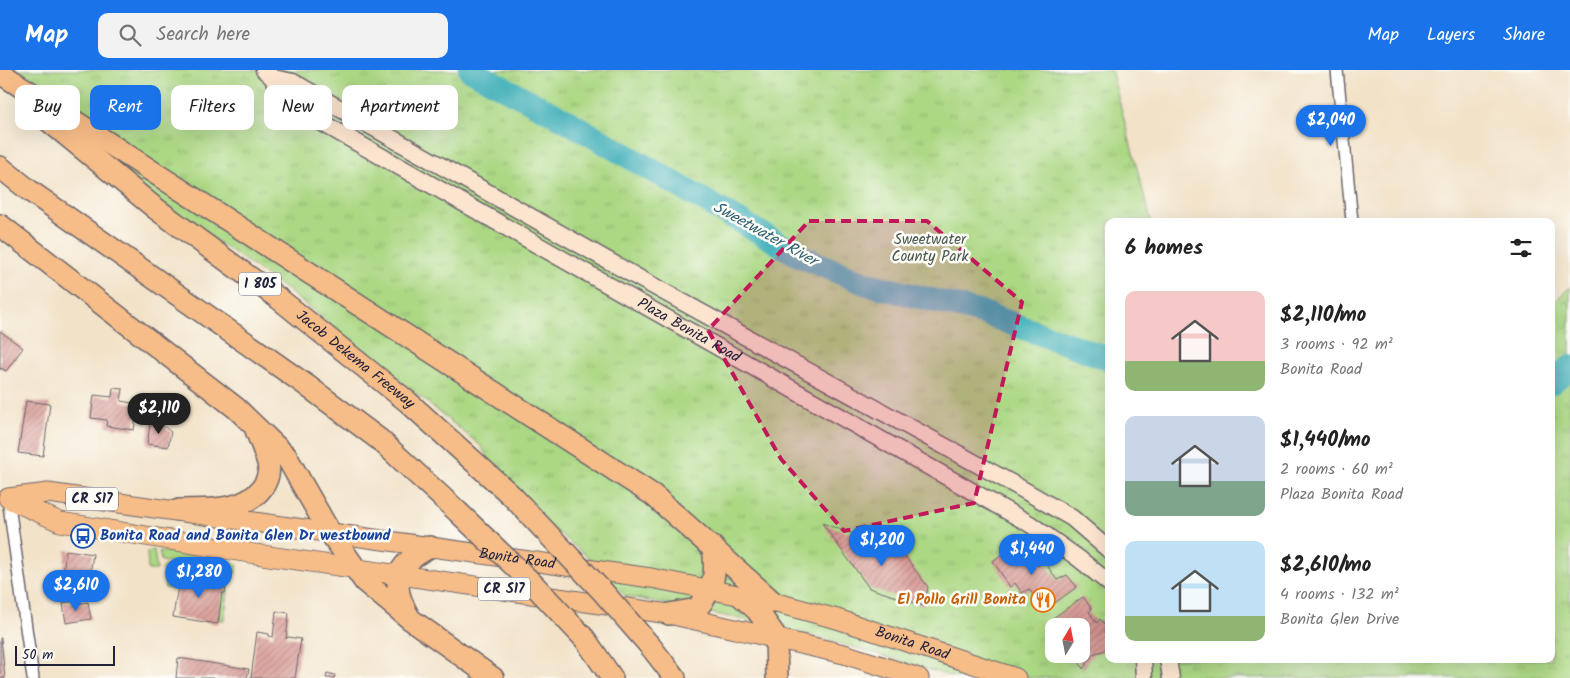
<!DOCTYPE html>
<html lang="en">
<head>
<meta charset="utf-8">
<style>
	:root { --surface:#fff; --page:#f2f2f2; --text:#222; --muted:#767676; --accent:#1a73e8 }
	body { margin:0; font-family:Kalam,sans-serif; background:var(--page); color:var(--text); height:100vh; display:flex; flex-direction:column; font-size:19px; white-space:nowrap }
	* { box-sizing:border-box; margin:0 }
	p { font-size:16px; color:var(--muted) }
	.icon { flex:none; width:28px; height:28px; fill:none; stroke:currentColor; stroke-width:2; stroke-linecap:round; stroke-linejoin:round }
	.map { position:relative; flex:1; overflow:hidden }
	.details { position:absolute; left:1105px; top:148px; width:450px; height:445px; display:flex; flex-direction:column; background:var(--surface); border-radius:10px; box-shadow:0 5px 20px #0002 }
	.details>* { flex:none }
	.banner { position:absolute; left:15px; top:15px; width:475px; height:45px; display:flex; gap:10px }
	.needle { width:32px; rotate:10deg }
	.tools { position:absolute; left:1045px; top:548px; display:grid; gap:10px }
	.tools a { display:grid; place-items:center; width:45px; height:45px; border-radius:10px; background:var(--surface); box-shadow:0 5px 20px #0002; font-size:25px }
	.scale { position:absolute; left:15px; bottom:12px; width:100px; box-sizing:border-box; padding-left:5px; border:2px solid #22223b; border-top:0; font-size:14px; line-height:18px; white-space:nowrap; color:#22223b; -webkit-text-stroke:4px #fdfcf7; paint-order:stroke }
	.price { position:absolute; translate:-50% -42px; padding:0 11px; border-radius:18px; background:var(--accent); color:#fff; font-size:16px; line-height:32px; filter:drop-shadow(0 1px 2px #0008) }
	.price::after { content:''; position:absolute; left:50%; top:30px; width:15px; height:11px; margin-left:-8px; background:inherit; clip-path:polygon(0 0,100% 0,50% 100%) }
	.price.active { background:#222; color:#fff }
	ul { padding:0; list-style:none }
	li { display:flex; align-items:center; gap:15px; height:125px; padding:0 20px }
	li span { display:grid; place-items:center; flex:none; width:140px; height:100px; border-radius:10px; color:#555 }
	li>.icon { margin-inline-start:auto }
	span .icon { width:60px; height:60px; fill:#fffc; stroke-width:1 }
	li b { font-size:21px }
	h2 { display:flex; justify-content:space-between; align-items:center; height:60px; padding:0 20px; font-size:21px }
	.pill { padding:0 18px; border-radius:10px; background:var(--surface); box-shadow:0 5px 20px #0002; font-size:18px; line-height:45px }
	.pill.active { background:var(--accent); color:#fff }
	header { display:flex; align-items:center; gap:30px; box-sizing:border-box; height:70px; padding:0 25px; background:var(--accent); color:#fff }
	header strong { font-size:24px }
	nav { display:flex; gap:28px; margin-inline-start:auto; font-size:18px }
	.search { width:350px; height:45px; background:var(--page); display:flex; align-items:center; gap:12px; box-sizing:border-box; padding:0 18px; border-radius:10px; color:var(--muted); font-size:19px }
	.map>svg:first-child { display:block }
</style>
</head>
<body>
<header>
<strong>Map</strong>
<div class="search"><svg class="icon" aria-label="search" viewBox="0 0 24 24"><circle cx="10" cy="10" r="6"/><path d="M15 15l6 6"/></svg>Search here</div>
<nav><a>Map</a><a>Layers</a><a>Share</a></nav>
</header>
<div class="map">
<svg width="1570" height="608" viewBox="0 0 1570 608">
	<defs>
		<pattern id="park-tufts" width="24" height="20" patternUnits="userSpaceOnUse" patternTransform="scale(1.25)"><rect width="24" height="20" fill="#acd884"/><path d="M3 7l-1-3M5 7V3M7 7l1-3M15 17l-1-3M17 17v-4M19 17l1-3" fill="none" stroke="#94b973"/></pattern>
		<pattern id="building-hatch" width="6" height="6" patternUnits="userSpaceOnUse" patternTransform="scale(1.25)"><rect width="6" height="6" fill="#d79590"/><path d="M-1 1l2-2M0 6l6-6M5 7l2-2" fill="none" stroke="#ae7977"/></pattern>
	</defs>
	<rect width="100%" height="100%" fill="#fdfcf7"/>
	<filter id="ink" filterUnits="userSpaceOnUse"><feTurbulence type="fractalNoise" baseFrequency=".02" numOctaves="2"/><feDisplacementMap in="SourceGraphic" scale="10" xChannelSelector="R" yChannelSelector="G"/><feConvolveMatrix kernelMatrix="1 2 1 2 8 2 1 2 1" color-interpolation-filters="sRGB"/></filter>
	<filter id="wash" filterUnits="userSpaceOnUse"><feTurbulence type="fractalNoise" baseFrequency=".0096" numOctaves="4" result="noise"/><feDisplacementMap in="SourceGraphic" scale="20" xChannelSelector="R" yChannelSelector="G"/><feGaussianBlur stdDeviation="1.12" result="paint"/><feColorMatrix in="noise" values="0 0 0 0 0 0 0 0 0 0 0 0 0 0 0 0 0 1.4 0 .05"/><feComposite in="paint" operator="in"/></filter>
	<g filter="url(#wash)">
		<rect width="100%" height="100%" fill="#f2e2c7"/>
		<path fill="#acd884" stroke="#677d60" d="M154 480 157 500H148L147 482Z
			M159 481 230 491 238 495 236 503 161 491Z
			M164 496 180 498 176 519 165 518 162 498Z
			M229 515 224 550H219L222 523 225 524 227 516Z"/>
		<path fill="url(#park-tufts)" stroke="#677d60" fill-rule="evenodd" d="M0 0H1111L1151 151H1109V589H1551V235L1570 217V608H957L823 568 770 555 625 526 586 485 512 426 480 375 287 220 160 131ZM1054 556H1081V584H1054Z"/>
		<g fill="none" stroke-linecap="round" stroke-linejoin="round">
			<path stroke="#3daeb8" stroke-width="24" d="M470 0 567 51 800 186 864 213 983 243 1109 289
				M1551 313 1570 297"/>
		</g>
		<g id="blocks">
			<path fill="url(#building-hatch)" d="M0 261 23 278 6 301 1 298 0 300Z
				M113 318 123 319 121 331 138 334 134 360 106 356 107 350 91 348 94 325 112 327Z
				M26 331 50 334 43 386 18 383Z
				M155 349 171 362 168 377 147 374 150 355Z
				M822 453 901 481 928 517 924 536 869 518Z
				M1019 471 1038 496 1044 491 1057 510 1067 505 1077 517 1046 539 1039 526 1035 528 1029 519 1022 523 1015 513 1010 517 993 491Z
				M66 480 93 484 88 520 61 516Z
				M180 504 214 509 215 506 224 510 223 515 226 516 225 523H222L218 554 173 547Z
				M1083 527 1092 539 1089 542 1097 553 1100 549 1106 557 1104 560 1105 563 1109 562V579L1093 584 1083 599 1075 584H1081V556H1060L1053 548Z
				M76 531 77 534 88 532 91 549 66 553 63 533Z
				M276 541 289 543 286 569 288 567 301 569 295 608H251L257 562 269 564V566L273 567Z
				M0 568H1L5 608H0Z
				M178 588 249 599 247 608H176Z
				M327 603 335 605 334 608H326Z"/>
		</g>
	</g>
	<g filter="url(#ink)">
		<use href="#blocks" fill-opacity="0" stroke="#6b656c" stroke-width="1"/>
		<g fill="none" stroke-linecap="round" stroke-linejoin="round">
			<g stroke="#6b656c" stroke-width="14">
				<path id="minor" d="M1337 0 1352 151
					M8 428 33 608"/>
			</g>
			<g stroke="#6b656c" stroke-width="19">
				<g id="secondary">
					<path id="s1" d="M264 0 273 8 280 29 1030 454 1078 488 1109 513"/>
					<path d="M273 8 293 12 637 207 1015 415 1072 448 1109 480"/>
					<path d="M1143 589 1144 608"/>
					<path d="M1168 589 1171 608"/>
				</g>
			</g>
			<g stroke="#6b656c" stroke-width="21">
				<g id="primary">
					<path id="s2" d="M8 428 48 423 651 508 773 532 837 549 1016 608"/>
					<path d="M9 429 60 452 262 485 669 544 844 584 919 608"/>
				</g>
			</g>
			<g stroke="#6b656c" stroke-width="24">
				<g id="motorway">
					<path d="M0 3 653 425 773 532"/>
					<path id="s3" d="M33 38 155 138 278 228 408 332 512 426"/>
					<path d="M0 97 30 121 306 315 380 370 458 442"/>
					<path d="M0 155 236 338 286 386 329 461 365 512 410 549 493 608"/>
					<path d="M179 440C207 439 243 443 262 418 267 411 270 402 268 393 265 382 260 371 256 360"/>
					<path d="M741 526 757 540 776 567 777 608"/>
					<path d="M669 544 697 539C714 516 717 506 713 477"/>
					<path d="M409 547C389 512 396 494 430 477"/>
					<path d="M585 569 612 608"/>
					<path d="M651 577 675 608"/>
				</g>
			</g>
			<use href="#minor" stroke="#fff" stroke-width="11"/>
			<use href="#secondary" stroke="#fce5cf" stroke-width="16"/>
			<use href="#primary" stroke="#f7bd88" stroke-width="19"/>
			<use href="#motorway" stroke="#f7bd88" stroke-width="21"/>
			<g stroke="#6b656c" stroke-width="24" stroke-linecap="butt">
				<path id="motorway-bridge" d="M512 426 603 522 651 577
					M458 442 534 515 585 569"/>
			</g>
			<use href="#motorway-bridge" stroke="#f7bd88" stroke-width="21"/>
		</g>
	</g>
	<path fill="#c2185b" fill-opacity="0.2" stroke="#c2185b" stroke-width="4" stroke-dasharray="10 6" stroke-linejoin="round" d="M809 151H927L1022 232 974 433 844 461 781 389 708 260Z"/>
	<defs>
		<g id="bus-ring" transform="scale(1.25)"><circle r="9.5" fill="#fdfcf7" stroke="#1a4fb4" stroke-width="1.5"/><path d="M-5-6H5V4H4V6H2V4H-2V6H-4V4H-5ZM-3.5-4V0h7V-4ZM-3.5 1.2v1.5H-2V1.2ZM2 1.2v1.5H3.5V1.2Z" fill="#1a4fb4"/></g>
		<g id="restaurant-ring" transform="scale(1.25)"><circle r="9.5" fill="#fdfcf7" stroke="#e8710a" stroke-width="1.5"/><path d="M-5-6h1v4h1v-4h1v4h1v-4h1v5L-1.5 .5V6h-2V.5L-5-1ZM5-6V6H3V1.5H1.5Q1.5-4 5-6Z" fill="#e8710a"/></g>
	</defs>
	<g fill-rule="evenodd">
		<use href="#bus-ring" x="83" y="466"/>
		<use href="#restaurant-ring" x="1043" y="530"/>
	</g>
	<g text-anchor="middle" dominant-baseline="central" stroke-width="5" stroke-linejoin="round" paint-order="stroke">
		<g fill="#fdfcf7" stroke="#646373" stroke-width="1">
			<rect x="239" y="202.5" width="42" height="23" rx="4"/>
			<rect x="66" y="417.5" width="52" height="23" rx="4"/>
			<rect x="478" y="507.5" width="52" height="23" rx="4"/>
		</g>
		<g font-size="14" font-weight="bold" fill="#22223b">
			<text x="260" y="214">I 805</text>
			<text x="92" y="429">CR S17</text>
			<text x="504" y="519">CR S17</text>
		</g>
		<g font-size="15" fill="#4b5951" stroke="#fdfcf7">
			<text x="930" y="170">Sweetwater<tspan x="930" dy="17">County Park</tspan></text>
		</g>
		<g font-size="15" fill="#22223b" stroke="#fdfcf7">
			<text stroke="none"><textPath href="#s1" startOffset="504">Plaza Bonita Road</textPath></text>
			<text stroke="none"><textPath href="#s3" startOffset="409">Jacob Dekema Freeway</textPath></text>
			<text stroke="none"><textPath href="#s2" startOffset="514">Bonita Road</textPath></text>
			<text stroke="none"><textPath href="#s2" startOffset="919">Bonita Road</textPath></text>
		</g>
		<g font-size="15" font-weight="bold" fill="#164399" stroke="#fdfcf7" text-anchor="start">
			<text x="100" y="466">Bonita Road and Bonita Glen Dr westbound</text>
		</g>
		<g font-size="15" font-weight="bold" fill="#c56008" stroke="#fdfcf7" text-anchor="end">
			<text x="1026" y="530">El Pollo Grill Bonita</text>
		</g>
		<g font-size="16" font-style="italic" fill="#2e6173" stroke="#fdfcf7">
			<text transform="translate(765 164) rotate(29)">Sweetwater River</text>
		</g>
	</g>
</svg>
<div class="tools">
<a><svg class="needle" viewBox="-14 -14 28 28"><path d="M0-13l5 13h-10z" fill="#e53935"/><path d="M0 13l5-13h-10z" fill="#767676"/></svg></a>
</div>
<div class="scale">50 m</div>
<b class="price" style="left:1331px;top:77px">$2,040</b>
<b class="price active" style="left:159px;top:365px">$2,110</b>
<b class="price" style="left:882px;top:497px">$1,200</b>
<b class="price" style="left:1032px;top:506px">$1,440</b>
<b class="price" style="left:199px;top:529px">$1,280</b>
<b class="price" style="left:76px;top:542px">$2,610</b>
<div class="banner">
<a class="pill">Buy</a>
<a class="pill active">Rent</a>
<a class="pill">Filters</a>
<a class="pill">New</a>
<a class="pill">Apartment</a>
</div>
<section class="details">
<h2>6 homes<svg class="icon" aria-label="filters" viewBox="0 0 24 24"><path d="M4 7h16M4 17h16"/><circle cx="9" cy="7" r="2"/><circle cx="15" cy="17" r="2"/></svg></h2>
<ul>
<li><span style="background:linear-gradient(#f6c9c9 70%,#8fb573 0)"><svg class="icon" aria-label="home" viewBox="0 0 24 24"><path d="M3 11l9-7 9 7M6 9v11h12V9"/></svg></span><div><b>$2,110/mo</b><p>3 rooms · 92 m²</p><p>Bonita Road</p></div></li>
<li><span style="background:linear-gradient(#c9d6e8 65%,#7fa58c 0)"><svg class="icon" aria-label="home" viewBox="0 0 24 24"><path d="M3 11l9-7 9 7M6 9v11h12V9"/></svg></span><div><b>$1,440/mo</b><p>2 rooms · 60 m²</p><p>Plaza Bonita Road</p></div></li>
<li><span style="background:linear-gradient(#bfe0f5 75%,#8fb573 0)"><svg class="icon" aria-label="home" viewBox="0 0 24 24"><path d="M3 11l9-7 9 7M6 9v11h12V9"/></svg></span><div><b>$2,610/mo</b><p>4 rooms · 132 m²</p><p>Bonita Glen Drive</p></div></li>
</ul>
</section>
</div>
</body>
</html>
